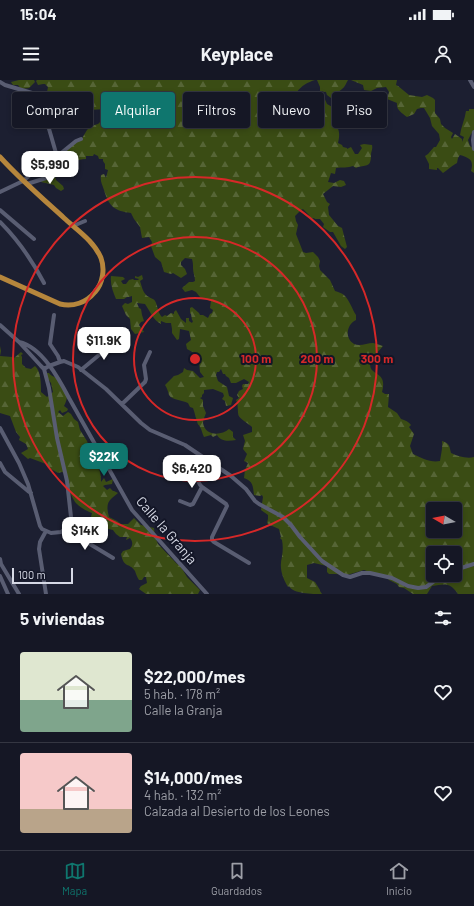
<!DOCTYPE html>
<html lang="es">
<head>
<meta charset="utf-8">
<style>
	:root { --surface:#151725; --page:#1e202d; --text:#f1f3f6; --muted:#9d9fa7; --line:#343642; --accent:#0f766e }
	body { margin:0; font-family:Barlow,sans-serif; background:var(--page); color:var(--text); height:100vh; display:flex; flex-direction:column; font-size:15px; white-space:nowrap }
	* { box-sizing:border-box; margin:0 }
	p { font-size:13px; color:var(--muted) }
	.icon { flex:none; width:22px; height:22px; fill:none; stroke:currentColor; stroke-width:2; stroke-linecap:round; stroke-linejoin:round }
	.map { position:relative; height:514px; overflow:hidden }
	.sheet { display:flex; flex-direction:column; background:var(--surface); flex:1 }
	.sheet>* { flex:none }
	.top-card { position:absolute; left:12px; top:12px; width:450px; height:36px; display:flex; gap:8px }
	.needle { width:26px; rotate:279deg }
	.controls { position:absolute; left:426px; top:422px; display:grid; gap:8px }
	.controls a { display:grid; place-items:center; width:36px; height:36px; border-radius:4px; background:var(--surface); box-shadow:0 2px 6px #0003,0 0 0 1px var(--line); font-size:20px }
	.scale { position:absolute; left:12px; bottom:10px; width:61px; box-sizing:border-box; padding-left:4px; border:2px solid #d6d9e5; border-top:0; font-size:11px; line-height:14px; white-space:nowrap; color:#d6d9e5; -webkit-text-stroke:3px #131627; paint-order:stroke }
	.price { position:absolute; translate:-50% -34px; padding:0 9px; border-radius:8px; background:#fff; color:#222; font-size:13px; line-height:26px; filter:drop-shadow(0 1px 2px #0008) }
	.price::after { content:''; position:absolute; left:50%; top:24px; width:12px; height:9px; margin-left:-6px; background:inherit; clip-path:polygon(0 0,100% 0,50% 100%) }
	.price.active { background:var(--accent); color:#fff }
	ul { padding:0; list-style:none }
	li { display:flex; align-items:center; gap:12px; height:100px; padding:0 20px }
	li+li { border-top:1px solid var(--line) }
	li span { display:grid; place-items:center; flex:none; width:112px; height:80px; border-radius:4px; color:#555 }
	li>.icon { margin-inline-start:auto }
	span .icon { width:48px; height:48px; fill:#fffc; stroke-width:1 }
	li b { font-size:17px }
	h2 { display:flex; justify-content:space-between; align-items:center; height:48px; padding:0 20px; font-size:17px }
	.pill { padding:0 14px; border-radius:4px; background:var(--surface); box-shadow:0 2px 6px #0003,0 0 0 1px var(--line); font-size:14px; line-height:36px }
	.pill.active { background:var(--accent); color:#fff }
	.status { display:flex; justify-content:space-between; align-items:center; height:28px; padding:0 20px; background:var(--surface); direction:ltr }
	.status svg { height:11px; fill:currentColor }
	header { display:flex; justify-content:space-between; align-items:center; height:52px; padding:0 20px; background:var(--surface); font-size:18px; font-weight:700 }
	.dock { display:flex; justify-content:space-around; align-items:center; height:56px; border-top:1px solid var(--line); background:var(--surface); font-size:11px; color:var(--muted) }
	.dock a { display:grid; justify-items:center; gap:2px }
	.dock .active { color:var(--accent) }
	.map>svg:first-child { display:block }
</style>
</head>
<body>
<div class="status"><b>15:04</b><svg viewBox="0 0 49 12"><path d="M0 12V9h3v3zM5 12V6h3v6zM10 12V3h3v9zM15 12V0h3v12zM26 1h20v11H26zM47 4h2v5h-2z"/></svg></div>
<header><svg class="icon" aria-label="menu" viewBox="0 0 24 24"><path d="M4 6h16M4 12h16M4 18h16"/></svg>Keyplace<svg class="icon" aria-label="person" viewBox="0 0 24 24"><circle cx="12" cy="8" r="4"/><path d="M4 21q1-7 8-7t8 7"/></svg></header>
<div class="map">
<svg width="474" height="514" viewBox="0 0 474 514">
	<defs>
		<pattern id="forest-firs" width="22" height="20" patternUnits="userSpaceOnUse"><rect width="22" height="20" fill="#3a4c14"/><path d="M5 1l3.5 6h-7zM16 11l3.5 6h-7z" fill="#566536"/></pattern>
	</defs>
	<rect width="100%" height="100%" fill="#1c1f31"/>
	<path fill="url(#forest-firs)" fill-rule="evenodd" d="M19 0H34L35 2 29 8 21 9 18 5H13L11 2Z
		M37 0H315C308 2 301 6 297 12 296 14 295 16 294 18V19L301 20C306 16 314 16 320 13V17H324L327 24 334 28 338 33 341 31 342 35 335 38 333 42 336 44C336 46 337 47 338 49 340 53 339 59 338 63L342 65 343 67 347 68V69L351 67 355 74H358L362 68 360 65 364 64 372 65C373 69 371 71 371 75 371 89 365 84 356 88L353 86C348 88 342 87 336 88L335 94 331 93 328 102 334 103 340 100 344 101 346 105 341 107 333 106 323 114 327 122 330 124 328 127 329 135 338 146 342 148 347 167 345 169 341 166 333 152H330L323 147 324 144 320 139H315L314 138 311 139 309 135 303 129 301 130 295 136 296 141 298 145 296 154 303 172 306 173 313 172 318 177 320 181 319 186 320 190 330 200 335 211C338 212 342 213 344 215 350 221 352 229 356 235V240C347 244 344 258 354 264 360 267 367 263 373 263 377 264 380 265 383 266 380 270 375 274 373 278 364 292 379 292 382 299 384 303 383 308 382 312L385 314H389L388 327 397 333 401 339C405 340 409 342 411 345L409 347 414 354 410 366 413 374C421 378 431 383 440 381 441 374 443 367 442 361 450 364 449 365 451 373 457 376 467 379 474 377V514H458C450 502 445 504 432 506L427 514H413L404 508 399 507 397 504 389 500 385 496 375 494 364 490 347 495 336 494H329L327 492V486L314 483 307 485V498L315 502 320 510V511L322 514C313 514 293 514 289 506L288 507C284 501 280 491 281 483 281 480 282 478 282 476 283 471 283 465 282 460L280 458 281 457 279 449 270 445 267 443 268 439V435L261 430 263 417 262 415 260 416 254 415C253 406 253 401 244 398L245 390 248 383 244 381 247 374 243 369 245 361 243 355 252 352V347C249 344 240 339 239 336 237 333 239 326 236 320L239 318 237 315 239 311 243 309 242 306 243 304H248L249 302 244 299 236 303H231L229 298 226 296 225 294H223L221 289 219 292H217L216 295 218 301 227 307 229 316 233 318 231 325 226 326 225 321 222 319 224 316 223 313 213 309 204 310V313L202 315V317L200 318 203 320V326L206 333C205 336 203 339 203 343 205 356 221 356 229 349L233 352V357L236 360C229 361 221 362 217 355L213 357 211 355 204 357C202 353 202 350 200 347 198 343 198 346 197 341 195 336 195 333 193 328L190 327 188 323C182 320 172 320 169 315 168 311 167 308 165 305L174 296 178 295 183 292 184 288 187 290 193 291 200 298 204 297 200 292 199 282 196 274 187 269 186 264 191 260 189 251 180 249 179 259 177 260 172 253V249L171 243H166L161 241V244C153 240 150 231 145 224L137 223 139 228 141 229 142 235 144 241 141 242 139 245 144 252 135 254 131 249 130 239 126 235 122 226 125 223 128 224 132 222V216L129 217H127L124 219H116C113 212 110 204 111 196L123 197 125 199 121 201 123 204H126L129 200 133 199 134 200H138L139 199 135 198V196L138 197 142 195 143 199 140 201C142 207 143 214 149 217 152 219 155 219 156 223 158 228 158 233 162 237L165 235 167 236 171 233 174 234V232L176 230 181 239 186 243V238H189V241L192 243 193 241 192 240 191 234 190 233V228L192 227 199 233 200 235H203L208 238 210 234 212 233 213 230 210 228 211 221 200 217 196 212 192 210 185 212 182 208 189 202H193L195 201C195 196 193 193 193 188 193 184 193 183 192 179L185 178 181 182V185L185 189 187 194 181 198 173 193 171 194 164 192 161 182 155 177 151 166 152 162 149 157 142 158 140 147 134 139 131 133C115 131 109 127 104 110 102 104 100 101 101 95L104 94 106 98 108 90 105 89V84L103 81V79H99L98 76 94 74 93 76H86V79C81 79 77 81 72 81 67 82 61 83 56 86L58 88 54 89V92L56 100 63 106 64 109 61 111 56 108 54 105 41 102 42 98 39 94V90L45 88 48 84 41 79 42 72 61 74 70 65 81 60 87 50 91 46 98 44 103 39 110 35 122 37 134 34 145 26 147 23C144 19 140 17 135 18L134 20 127 23 115 22 108 29 87 30 81 29V25C74 22 74 23 68 22 62 21 57 19 51 19L50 23 47 25 45 23 48 7 45 4H43L38 5 36 1ZM433 429H455V451H433ZM433 473H455V495H433Z
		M317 0H348C346 3 345 7 342 9 338 13 334 12 331 18L327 15 326 12 320 11V7Z
		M351 0H397L396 5 398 6 409 15 422 17 427 15 433 18 435 20V33L440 39 441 44 445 48 453 53 451 57 452 59 455 54 462 59V62L464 57 460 55C461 47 465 39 466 31H469V29H474V51L471 54 468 60 470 66 474 69V93L471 91C474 80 470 78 460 75L458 78 457 83C451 86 448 90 443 93L438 88H437V90L429 89V84L425 76 428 74 434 67H436L440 60 439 54 432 46 430 38 424 28H421L417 29 414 34 407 37C402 33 396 30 397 23L387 19 389 12 386 7 377 8 371 11 364 10 363 5Z
		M0 266 1 271 0 276 12 277 13 280 14 278 21 272 23 274 21 275 22 277V284L26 288 31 289 35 286C41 291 41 304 41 312L47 317 53 312 51 303 44 293H49C51 296 53 296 56 298 67 305 70 315 64 326L68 329 67 331 62 333 60 330 58 332 63 336 68 332 71 334 74 339 78 342 80 350 87 361 90 369V380L88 382C92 387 94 384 97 387 101 390 101 398 101 402L104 398 106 402 113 399 112 404 105 405 103 406 107 410 110 408 113 411H114L118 413C116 415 114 416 112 418 106 423 107 429 109 437L117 441 121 444H128L134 438 141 445 154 448 155 457 158 464 176 483 181 487 187 497 200 510 198 514H146L139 509 141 506 147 503 146 497H144L142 500H139C137 497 136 494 135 491 129 482 124 489 121 474L123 471 130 469C133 465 133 462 130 458L126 460 127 457H120L116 454 113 450 104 448 105 453 102 454 104 457 103 462C94 459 85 454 82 444L91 437 92 433C88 432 80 427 77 424 74 422 71 413 68 410L70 408 66 404 67 394 62 392 58 393 51 389 46 384 30 378 28 379 21 373 28 369 26 364 19 360 20 357 16 352 10 336 0 333Z"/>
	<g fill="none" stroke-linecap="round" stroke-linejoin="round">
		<path stroke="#595d72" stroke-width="4" d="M470 0 474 7
			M0 2 5 5 32 13 37 19 45 35 56 73 58 74H60L76 61 81 59
			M474 52 473 60 474 69
			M27 104 68 91
			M0 112 23 101 56 73
			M0 130 34 159
			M0 142C18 160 32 180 44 203
			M73 146 85 141
			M54 235 50 264 58 276 60 282
			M0 245 19 262 41 286 44 289 49 308 57 358 67 401 71 437 69 443 65 449 61 452 51 453 42 449 40 446 28 404 19 383 0 348
			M19 262C42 267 59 299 69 318L132 430 207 514
			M44 289 49 286 60 282 64 281 78 287 106 309 141 343 150 350 185 365 231 396 246 409 255 421 259 424 283 437 291 445 300 457 322 481 343 495 350 497 362 493H370L392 498 408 506 418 508 426 507 433 502 440 495
			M81 290 117 260
			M122 324 145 302 146 299 144 285 150 272
			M204 378C200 388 193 398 202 407L226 424 227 426 212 457V460L214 462 249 483
			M0 383 5 392 28 411 31 413
			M180 421 190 425 193 424 202 407
			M65 449 113 478
			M46 451 40 462 39 469 46 514
			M0 479 1 484 19 514
			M455 490 474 484
			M0 496 8 514"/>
		<path stroke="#b6863c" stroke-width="5" d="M0 77C20 99 42 118 64 138 77 150 94 161 101 178 105 189 103 203 95 212 86 223 73 227 60 224L0 197"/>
	</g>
	<g fill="none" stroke="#d62828" stroke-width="2">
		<circle cx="195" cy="279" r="61"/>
		<circle cx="195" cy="279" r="122"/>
		<circle cx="195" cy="279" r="182"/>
	</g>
	<g text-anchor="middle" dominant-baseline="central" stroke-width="4" stroke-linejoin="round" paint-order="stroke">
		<g font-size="14" fill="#d6d9e5" stroke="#131627">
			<text transform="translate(167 450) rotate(49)">Calle la Granja</text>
		</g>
	</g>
	<circle cx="195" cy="279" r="6" fill="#d62828" stroke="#131627" stroke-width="2"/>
	<g font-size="12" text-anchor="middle" font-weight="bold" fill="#d62828" stroke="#131627" stroke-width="4" stroke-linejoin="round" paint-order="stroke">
		<text x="256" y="283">100 m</text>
		<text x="317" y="283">200 m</text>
		<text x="377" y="283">300 m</text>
	</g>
</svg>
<div class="controls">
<a><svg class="needle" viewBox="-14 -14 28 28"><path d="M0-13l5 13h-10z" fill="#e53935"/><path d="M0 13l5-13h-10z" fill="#9d9fa7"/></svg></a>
<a><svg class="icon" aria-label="locate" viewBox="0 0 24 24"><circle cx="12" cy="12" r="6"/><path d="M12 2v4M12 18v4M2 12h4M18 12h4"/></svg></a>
</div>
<div class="scale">100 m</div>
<b class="price" style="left:50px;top:105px">$5,990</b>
<b class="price" style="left:104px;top:281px">$11.9K</b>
<b class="price active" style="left:104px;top:397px">$22K</b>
<b class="price" style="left:192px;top:409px">$6,420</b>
<b class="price" style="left:85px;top:471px">$14K</b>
<div class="top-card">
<a class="pill">Comprar</a>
<a class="pill active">Alquilar</a>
<a class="pill">Filtros</a>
<a class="pill">Nuevo</a>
<a class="pill">Piso</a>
</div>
</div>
<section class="sheet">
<h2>5 viviendas<svg class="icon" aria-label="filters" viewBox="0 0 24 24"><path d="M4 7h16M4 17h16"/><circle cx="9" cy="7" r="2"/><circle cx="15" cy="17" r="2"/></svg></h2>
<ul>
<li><span style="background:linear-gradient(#dfe7d0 60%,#7fa58c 0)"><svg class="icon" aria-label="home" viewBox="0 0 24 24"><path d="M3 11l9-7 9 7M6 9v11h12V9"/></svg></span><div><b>$22,000/mes</b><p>5 hab. · 178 m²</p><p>Calle la Granja</p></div><svg class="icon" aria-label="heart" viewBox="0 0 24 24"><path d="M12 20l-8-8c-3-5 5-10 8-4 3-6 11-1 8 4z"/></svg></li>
<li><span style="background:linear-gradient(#f6c9c9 70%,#b9a48a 0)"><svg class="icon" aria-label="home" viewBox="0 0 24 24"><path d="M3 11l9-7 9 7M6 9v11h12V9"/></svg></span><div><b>$14,000/mes</b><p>4 hab. · 132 m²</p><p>Calzada al Desierto de los Leones</p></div><svg class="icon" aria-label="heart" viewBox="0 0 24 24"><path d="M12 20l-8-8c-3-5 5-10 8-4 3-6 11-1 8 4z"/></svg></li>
</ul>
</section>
<nav class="dock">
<a class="active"><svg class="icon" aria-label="map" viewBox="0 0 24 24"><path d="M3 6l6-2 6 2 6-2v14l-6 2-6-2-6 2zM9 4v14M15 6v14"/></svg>Mapa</a>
<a><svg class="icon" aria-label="saved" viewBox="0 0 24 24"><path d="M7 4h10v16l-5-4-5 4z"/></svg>Guardados</a>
<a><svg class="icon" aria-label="home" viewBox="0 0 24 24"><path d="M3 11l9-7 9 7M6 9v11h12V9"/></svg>Inicio</a>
</nav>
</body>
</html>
